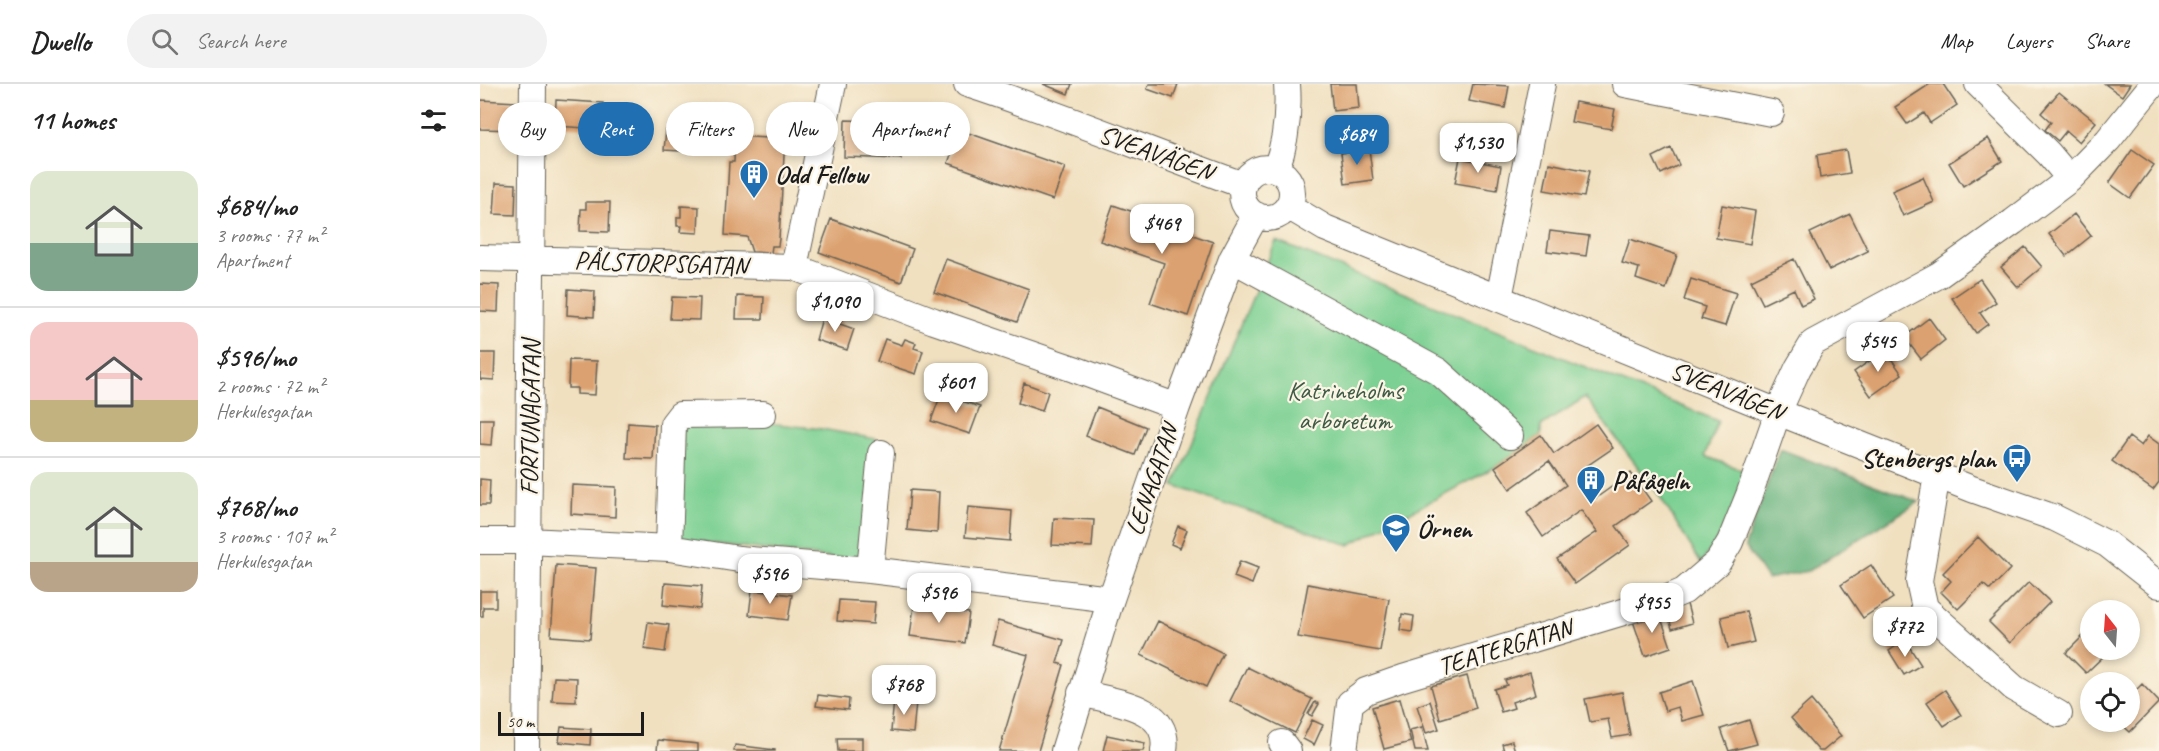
<!DOCTYPE html>
<html lang="en">
<head>
<meta charset="utf-8">
<style>
	:root { --surface:#fff; --page:#f2f2f2; --text:#222; --muted:#767676; --line:#e0e0e0; --accent:#1f6fb2 }
	body { margin:0; font-family:Caveat,sans-serif; background:var(--page); color:var(--text); height:100vh; display:flex; flex-direction:column; font-size:22px; white-space:nowrap }
	* { box-sizing:border-box; margin:0 }
	p { font-size:20px; color:var(--muted) }
	.icon { flex:none; width:33px; height:33px; fill:none; stroke:currentColor; stroke-width:2; stroke-linecap:round; stroke-linejoin:round }
	.map { position:relative; flex:1; overflow:hidden }
	.panel { display:flex; flex-direction:column; background:var(--surface); width:480px }
	.panel>* { flex:none }
	.hud { position:absolute; left:18px; top:18px; width:570px; height:54px; display:flex; gap:12px }
	.needle { width:39px; rotate:343deg }
	.controls { position:absolute; left:1600px; top:516px; display:grid; gap:12px }
	.controls a { display:grid; place-items:center; width:60px; height:60px; border-radius:50%; background:var(--surface); box-shadow:0 3px 9px #0003; font-size:30px }
	.scale { position:absolute; left:18px; bottom:15px; width:146px; box-sizing:border-box; padding-left:6px; border:3px solid #1c1c1c; border-top:0; font-size:16px; line-height:21px; white-space:nowrap; color:#1c1c1c; -webkit-text-stroke:4px #fcf5e5; paint-order:stroke }
	.price { position:absolute; translate:-50% -51px; padding:0 14px; border-radius:12px; background:#fff; color:#222; font-size:20px; line-height:39px; filter:drop-shadow(0 2px 3px #0008) }
	.price::after { content:''; position:absolute; left:50%; top:36px; width:18px; height:14px; margin-left:-9px; background:inherit; clip-path:polygon(0 0,100% 0,50% 100%) }
	.price.on { background:var(--accent); color:#fff }
	ul { padding:0; list-style:none }
	li { display:flex; align-items:center; gap:18px; height:150px; padding:0 30px }
	li+li { border-top:2px solid var(--line) }
	li span { display:grid; place-items:center; flex:none; width:168px; height:120px; border-radius:18px; color:#555 }
	li>.icon { margin-inline-start:auto }
	span .icon { width:72px; height:72px; fill:#fffc; stroke-width:1 }
	li b { font-size:26px }
	h2 { display:flex; justify-content:space-between; align-items:center; height:72px; padding:0 30px; font-size:26px }
	.pill { padding:0 21px; border-radius:27px; background:var(--surface); box-shadow:0 3px 9px #0003; font-size:21px; line-height:54px }
	.pill.on { background:var(--accent); color:#fff }
	header { display:flex; align-items:center; gap:36px; box-sizing:border-box; height:84px; padding:0 30px; background:var(--surface); border-bottom:2px solid var(--line) }
	header strong { font-size:28px }
	nav { display:flex; gap:33px; margin-inline-start:auto; font-size:21px }
	.search { width:420px; height:54px; background:var(--page); display:flex; align-items:center; gap:15px; box-sizing:border-box; padding:0 21px; border-radius:33px; color:var(--muted); font-size:22px }
	main { display:flex; flex:1; min-height:0 }
	.map>svg:first-child { display:block }
</style>
</head>
<body>
<header>
<strong>Dwello</strong>
<div class="search"><svg class="icon" aria-label="search" viewBox="0 0 24 24"><circle cx="10" cy="10" r="6"/><path d="M15 15l6 6"/></svg>Search here</div>
<nav><a>Map</a><a>Layers</a><a>Share</a></nav>
</header>
<main>
<section class="panel">
<h2>11 homes<svg class="icon" aria-label="filters" viewBox="0 0 24 24"><path d="M4 7h16M4 17h16"/><circle cx="9" cy="7" r="2"/><circle cx="15" cy="17" r="2"/></svg></h2>
<ul>
<li><span style="background:linear-gradient(#dfe7d0 60%,#7fa58c 0)"><svg class="icon" aria-label="home" viewBox="0 0 24 24"><path d="M3 11l9-7 9 7M6 9v11h12V9"/></svg></span><div><b>$684/mo</b><p>3 rooms · 77 m²</p><p>Apartment</p></div></li>
<li><span style="background:linear-gradient(#f6c9c9 65%,#c2b280 0)"><svg class="icon" aria-label="home" viewBox="0 0 24 24"><path d="M3 11l9-7 9 7M6 9v11h12V9"/></svg></span><div><b>$596/mo</b><p>2 rooms · 72 m²</p><p>Herkulesgatan</p></div></li>
<li><span style="background:linear-gradient(#dfe7d0 75%,#b9a48a 0)"><svg class="icon" aria-label="home" viewBox="0 0 24 24"><path d="M3 11l9-7 9 7M6 9v11h12V9"/></svg></span><div><b>$768/mo</b><p>3 rooms · 107 m²</p><p>Herkulesgatan</p></div></li>
</ul>
</section>
<div class="map">
<svg width="1679" height="667" viewBox="0 0 1679 667">
	<rect width="100%" height="100%" fill="#fcf5e5"/>
	<filter id="ink" filterUnits="userSpaceOnUse"><feTurbulence type="fractalNoise" baseFrequency=".0167" numOctaves="2"/><feDisplacementMap in="SourceGraphic" scale="12" xChannelSelector="R" yChannelSelector="G"/><feConvolveMatrix kernelMatrix="1 2 1 2 8 2 1 2 1" color-interpolation-filters="sRGB"/></filter>
	<filter id="wash" filterUnits="userSpaceOnUse"><feTurbulence type="fractalNoise" baseFrequency=".008" numOctaves="4" result="noise"/><feDisplacementMap in="SourceGraphic" scale="24" xChannelSelector="R" yChannelSelector="G"/><feGaussianBlur stdDeviation="1.35" result="paint"/><feColorMatrix in="noise" values="0 0 0 0 0 0 0 0 0 0 0 0 0 0 0 0 0 1.4 0 .05"/><feComposite in="paint" operator="in"/></filter>
	<g filter="url(#wash)">
		<rect width="100%" height="100%" fill="#f0e0c0"/>
		<path fill="#7cd093" stroke="#4c7658" stroke-width="1.5" d="M796 157 1238 337 1225 372 1267 388 1249 441 1221 479 1179 411 1105 313 1061 342V351L1015 383 869 461 694 402Z
			M203 337 288 339 342 345 396 355 384 478 198 455Z"/>
		<path fill="#65b27d" stroke="#40674c" stroke-width="1.5" d="M1300 365 1439 418 1328 487 1287 495 1265 462Z"/>
		<g id="blocks">
			<path fill="#dca16f" d="M563 0H592L588 10Z
				M669 0H698L693 14 667 5Z
				M850 0H877L879 24 853 27Z
				M993 0 1029 2 1025 24 989 17Z
				M1450 0H1463L1477 21 1450 39 1444 29 1427 40 1415 23Z
				M1625 0H1650L1642 12Z
				M1579 8 1616 38 1599 58 1586 47 1578 57 1565 46 1571 38 1561 29Z
				M0 16 37 18 36 46 0 45Z
				M76 16 123 19 122 45 75 42Z
				M1095 18 1135 25 1131 45 1091 38Z
				M365 36 422 38 421 75 364 73Z
				M186 46 219 48 218 68 184 66Z
				M480 46 585 83 573 116 468 79Z
				M255 52 305 55 299 155 298 162H292L291 169 272 168 267 153 245 151 249 78H254Z
				M1508 54 1522 77 1483 102 1469 79Z
				M1191 64 1199 81 1181 90 1173 73Z
				M889 65 893 96 865 100 861 69Z
				M1366 66 1370 89 1340 94 1337 71Z
				M1652 66 1674 81 1650 114 1629 99Z
				M980 74 1021 82 1017 106 975 99Z
				M1069 79 1109 87 1104 113 1064 106Z
				M1443 93 1454 118 1423 132 1412 107Z
				M16 99 36 100 35 131 14 130Z
				M106 118H130L129 148 100 147 101 125H106Z
				M633 121 700 144 699 146 733 158 708 232 670 219 684 179 620 157Z
				M1242 121 1275 127 1270 160 1236 154Z
				M201 122 219 123 218 149 200 148 201 142H197V133H201Z
				M1370 130 1388 167 1349 186 1330 149Z
				M1594 130 1611 152 1586 172 1569 150Z
				M351 135 433 165 421 198 339 168Z
				M1070 147 1109 152 1106 172 1067 167Z
				M1150 155 1197 171 1186 205 1156 195 1159 184 1142 179Z
				M1545 163 1562 183 1538 203 1521 183Z
				M466 175 549 205 537 238 454 208Z
				M1314 175 1334 215 1321 221 1314 205 1283 220 1271 196Z
				M1211 195 1256 209 1245 242 1221 235 1225 223 1204 216Z
				M1500 195 1516 218 1500 229 1508 240 1496 249 1472 214Z
				M0 200 19 201 18 228 0 227Z
				M88 205 115 207 114 233 87 231Z
				M257 212 284 213 283 235H256Z
				M192 213 220 214 219 236 190 235Z
				M350 231 362 234 360 240 374 245 367 266 336 256 342 234 348 236Z
				M1449 234 1465 256 1441 275 1424 253Z
				M405 255 422 261 425 255 436 259 434 264 443 267 436 290 397 277Z
				M1405 266 1422 290 1391 312 1374 288Z
				M0 269H15L14 296 0 295Z
				M89 276 117 277 115 311 97 310V304H88Z
				M544 299 568 308 562 327 538 319Z
				M461 310 500 323 490 350 451 337Z
				M617 323 666 343 655 371 606 352Z
				M0 335H13L11 361 0 360Z
				M148 339 175 341 173 375 146 374Z
				M1116 340 1133 364 1098 388 1116 414 1151 389 1171 417 1136 442 1150 461 1095 500 1077 475 1117 448 1101 426 1063 453 1047 429 1086 401 1069 377 1030 405 1015 383 1061 351 1074 370Z
				M1668 352 1679 360V398L1673 406 1632 377 1649 353 1661 362Z
				M0 395 10 396 9 421H0Z
				M92 401 136 403 135 433 91 430Z
				M430 406 459 408 457 449 427 446Z
				M488 423 532 427 530 457 485 453Z
				M574 434 614 436 612 463 572 461Z
				M698 442 707 446 700 464 691 460Z
				M1498 453 1530 485 1510 506 1503 500 1478 525 1461 508 1471 497 1463 489Z
				M760 477 778 484 772 500 754 493Z
				M76 481 116 484 110 555 71 552Z
				M1391 481 1413 514 1383 534 1361 501Z
				M1549 498 1570 518 1530 559 1509 538Z
				M185 499 222 502 220 525 183 521Z
				M828 500 909 515 900 567 818 553Z
				M272 506 312 511 308 536 269 531Z
				M0 507H16V523H3V532H0Z
				M359 516 395 518 393 540 357 537Z
				M1207 520 1212 539 1192 545 1187 526Z
				M434 522 489 529 485 559 430 552Z
				M1266 527 1274 558 1248 564 1241 533Z
				M1179 528 1191 563 1165 572 1153 537Z
				M922 530 934 532 932 548 920 546Z
				M518 537 584 556 577 579 584 581 558 667H519L548 571 512 561Z
				M678 537 743 569 726 603 661 571Z
				M168 538 189 541 185 568 164 565Z
				M1611 544V566H1630L1606 589 1586 569Z
				M1425 556 1441 581 1424 591 1409 567Z
				M767 583 832 615 815 649 750 617Z
				M1050 588 1056 610 1032 618 1034 624 1021 628 1014 605 1027 601 1025 596Z
				M987 592 996 624 960 635 951 602Z
				M74 593 97 594 96 618 72 617Z
				M1213 597 1224 631 1202 637 1198 623 1185 627 1179 608Z
				M1662 600 1679 618 1650 648 1639 638H1650V612Z
				M1465 606 1481 631 1464 642 1447 618Z
				M1142 608 1150 651 1132 654 1128 635 1110 638 1105 615Z
				M338 611 369 615 368 626 336 622Z
				M919 615 931 658 904 665 892 623Z
				M414 616 436 618 433 649 411 647Z
				M1331 616 1361 652 1343 667H1339L1311 634Z
				M950 617 959 645 946 649 937 622Z
				M835 618 839 620 832 632 828 630Z
				M832 636 843 641 834 661 823 655Z
				M1269 636 1277 660 1249 667 1241 645Z
				M81 643 111 645 110 661 79 658Z
				M942 643 948 667H935L930 646Z
				M627 651 665 659 663 667H623Z
				M357 654H382V667H358Z
				M178 656 218 660V667H177Z
				M1032 657 1035 667H1024L1022 660Z
				M255 661 295 666V667H254Z"/>
		</g>
	</g>
	<g filter="url(#ink)">
		<use href="#blocks" fill-opacity="0" stroke="#666155" stroke-width="1.5"/>
		<g fill="none" stroke-linecap="round" stroke-linejoin="round">
			<g stroke="#666155" stroke-width="28">
				<path id="minor" d="M487 0C580 30 671 68 763 101
					M1145 0 1291 29
					M1498 0 1569 70 1590 95
					M762 109a25 25 0 1 1 50 0a25 25 0 1 1-50 0Z
					M796 85C806 58 809 29 807 0
					M808 122 845 144 1298 328 1492 405 1575 434 1627 460 1679 501
					M0 174 314 183 454 237 594 285 697 323
					M752 175 958 287 1030 352
					M314 183 353 0
					M1019 214 1062 0
					M1457 391 1439 497 1445 524 1534 604 1579 630
					M0 457H48L189 464 259 475 390 486 631 515
					M189 464 193 340 200 331 283 330
					M390 486 401 369
					M601 609C634 618 691 622 684 667
					M802 659 808 667
					M46 667 53 0
					M584 667 631 515 697 323 752 175 776 131
					M864 667 870 619 886 607 923 594 1183 516 1204 507 1238 478 1250 458 1269 411 1298 328 1318 284 1333 259 1459 191 1533 138 1590 95 1628 56 1673 0"/>
			</g>
			<use href="#minor" stroke="#fff" stroke-width="26"/>
		</g>
	</g>
	<defs>
		<g id="building-pin" transform="scale(1.5)"><path d="M0 17L-7.5 6A9.5 9.5 0 1 1 7.5 6Z" fill="#1f6fb2" stroke="#fcf5e5"/><path d="M-4-6H4V6H1V3H-1V6H-4ZM-2.5-4.3h1.7v1.8h-1.7ZM.8-4.3h1.7v1.8H.8ZM-2.5-1h1.7V.8h-1.7ZM.8-1h1.7V.8H.8Z" fill="#fff"/></g>
		<g id="bus-pin" transform="scale(1.5)"><path d="M0 17L-7.5 6A9.5 9.5 0 1 1 7.5 6Z" fill="#1f6fb2" stroke="#fcf5e5"/><path d="M-5-6H5V4H4V6H2V4H-2V6H-4V4H-5ZM-3.5-4V0h7V-4ZM-3.5 1.2v1.5H-2V1.2ZM2 1.2v1.5H3.5V1.2Z" fill="#fff"/></g>
		<g id="school-pin" transform="scale(1.5)"><path d="M0 17L-7.5 6A9.5 9.5 0 1 1 7.5 6Z" fill="#1f6fb2" stroke="#fcf5e5"/><path d="M0-5L7-2L0 1L-7-2ZM-4 1L0 2.5L4 1V4Q0 6-4 4Z" fill="#fff"/></g>
	</defs>
	<g fill-rule="evenodd">
		<use href="#building-pin" x="274" y="90"/>
		<use href="#bus-pin" x="1537" y="374"/>
		<use href="#building-pin" x="1111" y="396"/>
		<use href="#school-pin" x="916" y="444"/>
	</g>
	<g text-anchor="middle" dominant-baseline="central" stroke-width="4.5" stroke-linejoin="round" paint-order="stroke">
		<g font-size="26" fill="#1c1c1c" stroke="#fcf5e5">
			<text transform="translate(676 69) rotate(20)">SVEAVÄGEN</text>
			<text transform="translate(181 179) rotate(2)">PÅLSTORPSGATAN</text>
			<text transform="translate(1247 307) rotate(22)">SVEAVÄGEN</text>
			<text transform="translate(50 334) rotate(-89)">FORTUNAGATAN</text>
			<text transform="translate(672 396) rotate(-71)">LENAGATAN</text>
			<text transform="translate(1025 563) rotate(-17)">TEATERGATAN</text>
		</g>
		<g font-size="26" font-weight="bold" fill="#1c1c1c" stroke="#fcf5e5" text-anchor="start">
			<text x="295" y="90">Odd Fellow</text>
			<text x="1516" y="374" text-anchor="end">Stenbergs plan</text>
			<text x="1132" y="396">Påfågeln</text>
			<text x="937" y="444">Örnen</text>
		</g>
		<g font-size="26" fill="#3e5b46" stroke="#fcf5e5">
			<text x="865" y="306">Katrineholms<tspan x="865" dy="30">arboretum</tspan></text>
		</g>
	</g>
</svg>
<div class="controls">
<a><svg class="needle" viewBox="-14 -14 28 28"><path d="M0-13l5 13h-10z" fill="#e53935"/><path d="M0 13l5-13h-10z" fill="#767676"/></svg></a>
<a><svg class="icon" aria-label="locate" viewBox="0 0 24 24"><circle cx="12" cy="12" r="6"/><path d="M12 2v4M12 18v4M2 12h4M18 12h4"/></svg></a>
</div>
<div class="scale">50 m</div>
<b class="price on" style="left:877px;top:82px">$684</b>
<b class="price" style="left:998px;top:90px">$1,530</b>
<b class="price" style="left:682px;top:171px">$469</b>
<b class="price" style="left:355px;top:249px">$1,090</b>
<b class="price" style="left:1398px;top:289px">$545</b>
<b class="price" style="left:476px;top:330px">$601</b>
<b class="price" style="left:290px;top:521px">$596</b>
<b class="price" style="left:459px;top:540px">$596</b>
<b class="price" style="left:1172px;top:550px">$955</b>
<b class="price" style="left:1425px;top:574px">$772</b>
<b class="price" style="left:424px;top:632px">$768</b>
<div class="hud">
<a class="pill">Buy</a>
<a class="pill on">Rent</a>
<a class="pill">Filters</a>
<a class="pill">New</a>
<a class="pill">Apartment</a>
</div>
</div>
</main>
</body>
</html>
